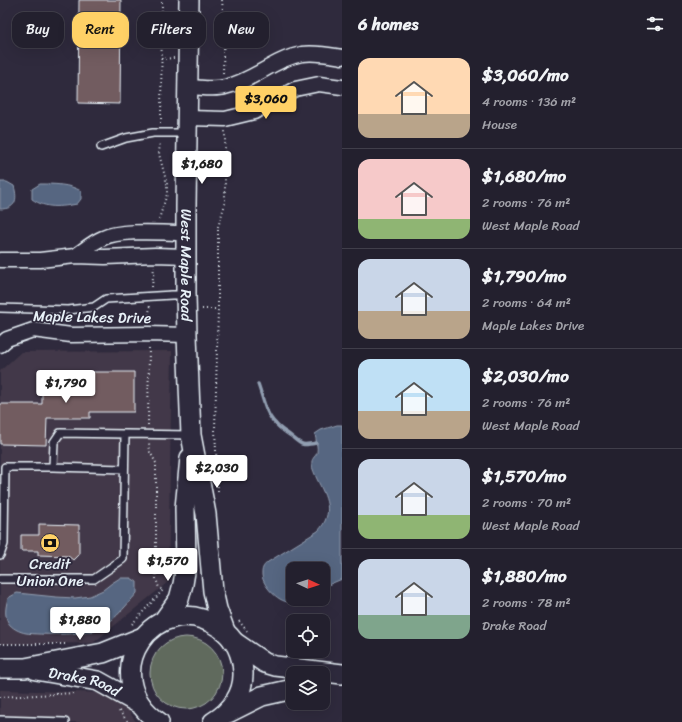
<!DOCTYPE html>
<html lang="en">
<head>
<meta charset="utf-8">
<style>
	:root { --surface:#23202e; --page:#2f2d3a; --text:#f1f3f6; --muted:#a3a3aa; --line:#403e4a; --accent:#ffd166 }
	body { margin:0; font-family:Sriracha,sans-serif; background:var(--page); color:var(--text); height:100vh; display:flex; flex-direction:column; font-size:15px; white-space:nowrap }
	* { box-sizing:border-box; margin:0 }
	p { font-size:13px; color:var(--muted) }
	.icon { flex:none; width:22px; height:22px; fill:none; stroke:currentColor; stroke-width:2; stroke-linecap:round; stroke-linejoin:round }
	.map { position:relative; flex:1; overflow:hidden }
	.drawer { display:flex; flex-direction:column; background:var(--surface); width:340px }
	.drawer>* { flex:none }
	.hud { position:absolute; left:12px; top:12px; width:270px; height:36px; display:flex; gap:8px }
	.needle { width:26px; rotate:93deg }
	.controls { position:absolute; left:286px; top:562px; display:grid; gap:8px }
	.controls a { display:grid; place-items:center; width:44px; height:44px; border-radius:8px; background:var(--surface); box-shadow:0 4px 16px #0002,0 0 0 1px var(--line); font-size:20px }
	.price { position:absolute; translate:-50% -34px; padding:0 9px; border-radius:4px; background:#fff; color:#222; font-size:13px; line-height:26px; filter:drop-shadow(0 1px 2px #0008) }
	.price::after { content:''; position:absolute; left:50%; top:24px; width:12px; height:9px; margin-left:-6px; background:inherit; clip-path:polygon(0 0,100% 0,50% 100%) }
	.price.active { background:var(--accent); color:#111 }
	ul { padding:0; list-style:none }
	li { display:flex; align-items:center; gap:12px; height:100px; padding:0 16px }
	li+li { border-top:1px solid var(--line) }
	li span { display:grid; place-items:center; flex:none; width:112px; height:80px; border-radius:12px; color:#555 }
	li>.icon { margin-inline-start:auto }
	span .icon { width:48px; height:48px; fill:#fffc; stroke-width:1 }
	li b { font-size:17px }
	h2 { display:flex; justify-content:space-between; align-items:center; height:48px; padding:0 16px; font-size:17px }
	.pill { padding:0 14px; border-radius:12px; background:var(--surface); box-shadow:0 4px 16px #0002,0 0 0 1px var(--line); font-size:14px; line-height:36px }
	.pill.active { background:var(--accent); color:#111 }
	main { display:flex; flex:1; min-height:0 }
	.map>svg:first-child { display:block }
</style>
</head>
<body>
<main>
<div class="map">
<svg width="342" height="722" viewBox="0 0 342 722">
	<rect width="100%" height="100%" fill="#2f2a3d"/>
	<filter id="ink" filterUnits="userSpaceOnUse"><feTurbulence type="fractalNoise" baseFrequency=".025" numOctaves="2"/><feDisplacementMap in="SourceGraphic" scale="8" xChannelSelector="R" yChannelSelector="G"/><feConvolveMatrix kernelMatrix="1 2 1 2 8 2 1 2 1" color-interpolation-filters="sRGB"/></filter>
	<g filter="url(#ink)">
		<path fill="#433948" d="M172 351 168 582 93 643 0 644V371L21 352Z
			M0 690 108 693 123 702 136 722H0Z"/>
		<path fill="#616a5d" stroke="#a4aeaa" d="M150 673a36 36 0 1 1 72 0a36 36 0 1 1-72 0Z"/>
		<path fill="#576681" stroke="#919eb1" d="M0 182H7L14 186C18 200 16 209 0 209Z
			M40 184C54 184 69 184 81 191V199L77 204C61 207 46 209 32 199V189Z
			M337 425H342V579L323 587V569H293V599H301C297 601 294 603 289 602 278 602 261 584 262 573 262 568 264 565 268 562L318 531C335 513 326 497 317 479 315 474 312 469 312 464 311 459 315 457 317 453 318 447 316 440 315 434L321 430Z
			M120 578H131L137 582V593C125 607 111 625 94 631 82 635 39 635 26 633 20 632 11 628 8 622 4 614 6 606 8 598L17 593 56 597 75 598 90 596 103 590 112 583Z"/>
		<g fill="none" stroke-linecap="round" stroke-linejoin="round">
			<path stroke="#919eb1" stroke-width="3.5" d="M258 384C263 397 265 414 276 424 280 429 286 432 291 436 302 445 301 446 316 443"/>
		</g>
		<path fill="#725b61" stroke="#e8f1f8" d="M79 0H121L120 104 78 103Z
			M86 372H134V412H90V418H47L46 445 0 444V404H42V374H86Z
			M39 524 79 525V554L73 560 68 556 38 555V551H21V535H39Z"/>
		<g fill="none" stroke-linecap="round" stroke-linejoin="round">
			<g stroke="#e8f1f8" stroke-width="10">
				<path id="lane" d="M101 147 126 138 153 133H187
					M0 308 68 310 94 307 106 299 172 295H186
					M53 467 124 469
					M0 555 4 544 5 467H53L54 442 60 433 191 435
					M0 579H94L123 559 125 434
					M0 720 65 722"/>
			</g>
			<g stroke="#e8f1f8" stroke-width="17">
				<path id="street" d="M188 87C200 87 214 90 225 87 253 81 274 59 302 54 315 52 330 55 342 57
					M188 118 225 119 254 112 295 89 319 84 342 87
					M75 256C84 250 93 242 103 238 121 229 166 233 186 233
					M0 260H40L75 256 105 257 155 255 186 256
					M0 345 7 339 33 330 71 335 148 334 187 335"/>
			</g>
			<g stroke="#e8f1f8" stroke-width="22">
				<g id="secondary">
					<path id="s1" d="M189 0 186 206V295L187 335 191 435 206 514 213 591 217 609 225 631"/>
					<path d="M164 620 179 599 183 584 186 566 185 508 190 458"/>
					<path d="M233 641 265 663 275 666 342 674"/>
					<path d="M0 668H25L103 653 143 637"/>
					<path id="s2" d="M36 670 98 681 141 705"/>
					<path d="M228 713 262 696 293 689"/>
					<path d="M159 722C92 676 156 584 220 628 235 638 242 654 243 672 244 693 231 712 213 722"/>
				</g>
			</g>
			<path stroke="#e8f1f8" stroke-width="2" stroke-dasharray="1 3" stroke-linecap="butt" d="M222 0 224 23 223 75
				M161 59 174 58
				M161 123 162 0
				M159 219 167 194V184L159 154 160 142
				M152 287 154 267
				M202 309H218
				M148 323 150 305
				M148 425 149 347
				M218 491 215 430 218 309V227L225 204V131
				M239 621 247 631
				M132 624 163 590 159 588 156 579V463L150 452 149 443
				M0 644H65
				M0 697 75 693
				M119 711 128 722"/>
			<use href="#lane" stroke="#2f2a3d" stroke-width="7"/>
			<use href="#street" stroke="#2f2a3d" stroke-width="14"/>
			<use href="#secondary" stroke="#2f2a3d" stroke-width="19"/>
		</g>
	</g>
	<defs>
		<g id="bank-disc" transform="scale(1)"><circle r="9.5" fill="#ffd166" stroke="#2f2a3d"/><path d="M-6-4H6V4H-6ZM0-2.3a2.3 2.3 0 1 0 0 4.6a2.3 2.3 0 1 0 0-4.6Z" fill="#111"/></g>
	</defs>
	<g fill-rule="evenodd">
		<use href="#bank-disc" x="50" y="543"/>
	</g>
	<g text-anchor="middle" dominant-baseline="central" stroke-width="3.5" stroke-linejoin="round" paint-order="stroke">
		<g font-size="15" fill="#e8f1f8" stroke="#2f2a3d">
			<text stroke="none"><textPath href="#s1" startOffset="265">West Maple Road</textPath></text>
			<text transform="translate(92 317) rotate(1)">Maple Lakes Drive</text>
			<text stroke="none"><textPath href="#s2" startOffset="50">Drake Road</textPath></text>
		</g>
		<g font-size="15" fill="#e8f1f8" stroke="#2f2a3d">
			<text x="50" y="564">Credit<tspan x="50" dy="17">Union One</tspan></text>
		</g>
	</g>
</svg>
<div class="controls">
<a><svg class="needle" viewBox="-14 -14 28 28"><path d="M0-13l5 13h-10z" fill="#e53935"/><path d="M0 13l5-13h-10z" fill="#a3a3aa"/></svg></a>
<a><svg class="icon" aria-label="locate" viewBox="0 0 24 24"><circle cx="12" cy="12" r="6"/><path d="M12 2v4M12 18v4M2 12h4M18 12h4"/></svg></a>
<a><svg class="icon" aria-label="layers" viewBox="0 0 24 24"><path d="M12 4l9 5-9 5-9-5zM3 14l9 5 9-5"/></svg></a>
</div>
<b class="price active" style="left:266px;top:120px">$3,060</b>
<b class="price" style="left:202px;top:185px">$1,680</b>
<b class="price" style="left:66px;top:404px">$1,790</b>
<b class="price" style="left:217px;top:489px">$2,030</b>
<b class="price" style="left:168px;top:582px">$1,570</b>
<b class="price" style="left:80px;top:641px">$1,880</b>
<div class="hud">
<a class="pill">Buy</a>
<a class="pill active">Rent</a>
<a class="pill">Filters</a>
<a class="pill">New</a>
</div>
</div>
<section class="drawer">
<h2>6 homes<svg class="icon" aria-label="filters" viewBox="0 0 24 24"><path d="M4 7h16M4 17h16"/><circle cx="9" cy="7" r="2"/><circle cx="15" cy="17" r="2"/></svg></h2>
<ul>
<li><span style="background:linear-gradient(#ffd9b3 70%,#b9a48a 0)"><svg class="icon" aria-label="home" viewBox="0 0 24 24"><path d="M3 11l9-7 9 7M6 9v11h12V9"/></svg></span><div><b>$3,060/mo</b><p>4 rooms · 136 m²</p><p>House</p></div></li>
<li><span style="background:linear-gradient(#f6c9c9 75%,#8fb573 0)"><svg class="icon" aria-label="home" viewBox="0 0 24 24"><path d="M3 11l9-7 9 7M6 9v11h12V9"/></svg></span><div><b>$1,680/mo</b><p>2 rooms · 76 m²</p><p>West Maple Road</p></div></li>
<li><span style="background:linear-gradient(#c9d6e8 65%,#b9a48a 0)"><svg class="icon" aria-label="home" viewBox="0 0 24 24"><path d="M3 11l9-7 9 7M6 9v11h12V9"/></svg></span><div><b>$1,790/mo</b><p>2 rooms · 64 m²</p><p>Maple Lakes Drive</p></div></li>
<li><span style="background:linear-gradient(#bfe0f5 65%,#b9a48a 0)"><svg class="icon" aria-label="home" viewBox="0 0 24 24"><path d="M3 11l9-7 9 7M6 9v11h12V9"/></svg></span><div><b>$2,030/mo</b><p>2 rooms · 76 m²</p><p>West Maple Road</p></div></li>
<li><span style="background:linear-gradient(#c9d6e8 70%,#8fb573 0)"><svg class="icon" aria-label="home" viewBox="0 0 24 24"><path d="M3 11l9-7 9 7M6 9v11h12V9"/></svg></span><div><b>$1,570/mo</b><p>2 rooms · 70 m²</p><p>West Maple Road</p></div></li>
<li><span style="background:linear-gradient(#c9d6e8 70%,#7fa58c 0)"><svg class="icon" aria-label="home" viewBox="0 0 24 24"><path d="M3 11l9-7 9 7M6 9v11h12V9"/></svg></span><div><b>$1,880/mo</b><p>2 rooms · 78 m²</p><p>Drake Road</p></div></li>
</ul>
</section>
</main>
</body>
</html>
